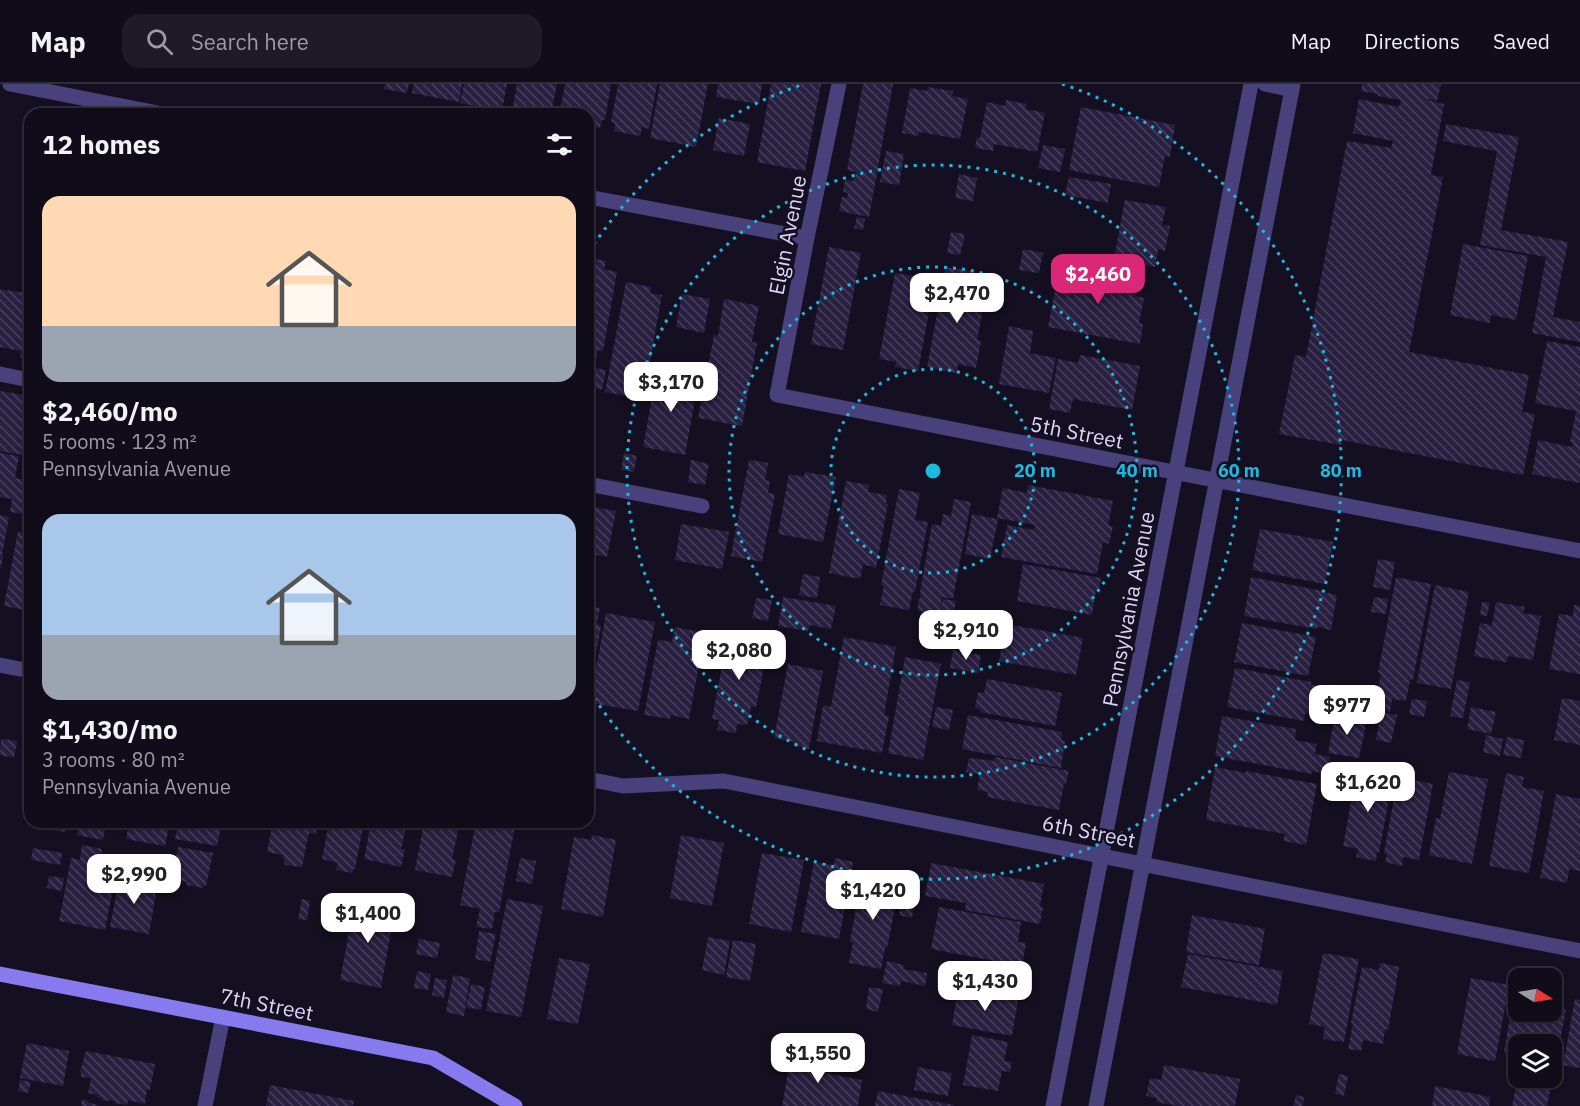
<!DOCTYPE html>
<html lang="en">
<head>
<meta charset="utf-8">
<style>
	:root { --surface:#100c19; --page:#1e1a26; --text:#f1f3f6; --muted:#9c9ba2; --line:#302c38; --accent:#db2777 }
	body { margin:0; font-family:"IBM Plex Sans",sans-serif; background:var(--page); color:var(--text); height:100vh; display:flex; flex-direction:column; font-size:22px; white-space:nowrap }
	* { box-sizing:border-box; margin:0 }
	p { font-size:20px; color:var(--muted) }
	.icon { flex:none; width:33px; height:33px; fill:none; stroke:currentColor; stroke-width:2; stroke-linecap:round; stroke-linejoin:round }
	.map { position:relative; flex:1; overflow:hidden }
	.panel { position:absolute; left:24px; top:24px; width:570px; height:720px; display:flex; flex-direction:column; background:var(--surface); border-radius:18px; box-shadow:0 2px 4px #0004,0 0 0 2px var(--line) }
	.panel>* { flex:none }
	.needle { width:39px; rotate:101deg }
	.fabs { position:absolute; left:1508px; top:884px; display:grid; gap:12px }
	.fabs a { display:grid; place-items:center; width:54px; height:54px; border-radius:12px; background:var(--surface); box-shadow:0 2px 4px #0004,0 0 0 2px var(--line); font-size:30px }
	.price { position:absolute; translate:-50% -51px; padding:0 14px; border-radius:12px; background:#fff; color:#222; font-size:20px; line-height:39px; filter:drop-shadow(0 2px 3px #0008) }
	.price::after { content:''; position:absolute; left:50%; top:36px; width:18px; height:14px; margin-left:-9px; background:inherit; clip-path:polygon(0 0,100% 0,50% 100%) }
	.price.active { background:var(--accent); color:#fff }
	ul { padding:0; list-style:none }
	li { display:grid; align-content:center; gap:12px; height:318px; padding:0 18px }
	li span { display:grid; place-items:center; height:186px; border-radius:18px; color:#555 }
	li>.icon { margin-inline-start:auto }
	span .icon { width:108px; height:108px; fill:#fffc; stroke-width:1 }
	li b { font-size:26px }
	h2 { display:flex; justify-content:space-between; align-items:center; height:72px; padding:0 18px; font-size:26px }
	header { display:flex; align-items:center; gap:36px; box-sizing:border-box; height:84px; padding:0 30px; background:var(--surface); border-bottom:2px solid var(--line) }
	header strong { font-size:28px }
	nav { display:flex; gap:33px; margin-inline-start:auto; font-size:21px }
	.search { width:420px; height:54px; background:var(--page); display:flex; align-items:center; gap:15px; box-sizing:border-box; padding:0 21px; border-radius:18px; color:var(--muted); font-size:22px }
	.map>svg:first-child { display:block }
</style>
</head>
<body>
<header>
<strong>Map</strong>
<div class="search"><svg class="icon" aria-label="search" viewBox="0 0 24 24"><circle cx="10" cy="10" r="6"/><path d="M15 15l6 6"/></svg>Search here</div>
<nav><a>Map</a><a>Directions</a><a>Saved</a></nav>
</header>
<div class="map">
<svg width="1580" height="1022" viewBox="0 0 1580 1022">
	<defs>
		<pattern id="building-back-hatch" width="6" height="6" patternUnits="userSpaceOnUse" patternTransform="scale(1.5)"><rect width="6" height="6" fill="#291f40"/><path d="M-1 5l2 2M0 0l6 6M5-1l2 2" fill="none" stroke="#483f5c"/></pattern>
	</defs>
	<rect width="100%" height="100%" fill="#151021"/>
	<path fill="url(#building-back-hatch)" d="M385 0H409L407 9 384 5Z
		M414 0H462L459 18 412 9Z
		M464 0H507L502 27 460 19Z
		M517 0H557L551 30H522L512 28Z
		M565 0H611L605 36H602L600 44 588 42V30H562V28H560Z
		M618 0H657L649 45 642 43 640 52 614 47 615 39 611 38Z
		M660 0H708L696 63 650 54Z
		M718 0H762L759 20 716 13Z
		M771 0H821L805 87 757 78Z
		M863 0H893L869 133 839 127 842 113 847 114 848 109 843 108 845 96 854 97 856 88 847 86Z
		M1362 0H1441L1437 17 1427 15V16L1444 20 1431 91 1443 93 1409 268 1529 291 1522 328 1535 330 1523 391 1342 356 1341 361 1279 350 1295 271 1306 273 1347 57 1391 64 1393 57 1353 49 1359 15 1399 23 1401 16 1378 12V10L1361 7Z
		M928 3 953 7 952 12 968 15 960 55 919 48V52L902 49 910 4 927 7Z
		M1006 16 1027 20 1026 25 1045 29 1037 68 994 60 993 67 975 64 977 53 980 54 987 18 1005 22Z
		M1081 23 1175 41 1170 73 1165 72 1159 103 1069 86Z
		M719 34 750 40 744 72 713 66Z
		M1446 40 1519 53 1501 146 1568 158 1553 233 1580 238V258L1532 249 1546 173 1480 161 1497 67 1443 57Z
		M1043 61 1065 65 1060 88 1038 84Z
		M886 67 904 70 899 101 880 98Z
		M959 90 977 94 973 117 955 114Z
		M1069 93 1111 100 1108 119 1065 111Z
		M1125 116 1166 123 1162 141 1170 142 1165 167 1158 165 1155 183 1114 175Z
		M857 133 865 135 863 146 854 144Z
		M951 148 965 150 960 171 947 169Z
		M1463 160 1528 172 1516 236 1491 231 1490 239 1450 231Z
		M829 163 861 169 843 266 811 260Z
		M1023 165 1043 169 1039 189 1019 186Z
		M588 174 606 177 604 185 617 188 603 267 598 266 594 284 606 286 602 306 588 303Z
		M1083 179 1103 183 1102 186 1140 193 1136 212 1144 214 1139 239 1143 240 1140 260 1048 243 1058 190 1081 193Z
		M946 183 974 188 969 211 985 214 977 256 981 257 976 284 958 280 956 289 927 283Z
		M895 189 935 196 918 287 895 283 896 278 879 275Z
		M626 198 651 203 650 209 662 211 643 315 605 308Z
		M0 205 30 210V275L20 273 21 267 0 263Z
		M682 210 710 215 704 249 676 243Z
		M724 215 759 222 752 258 757 259 742 342 698 334 714 251 718 252Z
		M1009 242 1033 247 1030 269 1056 274 1049 309 999 300Z
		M1547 257 1580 263V399L1532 390 1538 356 1572 363 1573 359 1570 358 1576 327 1535 319Z
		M1080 271 1140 282 1132 326 1073 315 1070 329 1049 325 1058 275 1078 279Z
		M657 286 699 294 685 371 643 363Z
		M0 307 30 312V381L22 380 23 371 0 367Z
		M0 369 19 372 15 394 30 397V431L10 428 12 415 0 413Z
		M624 369 637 372 634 388 621 386Z
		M691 376 709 380 705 401 688 398Z
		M749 376 768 379 765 396 770 397 768 409 775 410 762 478 731 472Z
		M805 388 836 393 823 458 778 450 789 390 804 393Z
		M846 397 869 401 868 408 887 411 886 420H888L876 484 863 480 860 495 829 489Z
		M1028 401 1113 417 1108 441 1113 442 1109 460 1103 458 1097 490 1001 473 1007 441 1034 446 1035 441 997 434 1003 404 1027 409Z
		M899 405 920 409 915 436 928 438 915 508 913 507 909 526 880 521 884 501H881Z
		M954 415 971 418 953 515 942 513 940 526 943 515 956 517 953 531 918 527V515H920L921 509H920L932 440 941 442 943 430 951 432Z
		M588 422 616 427 607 473 588 469Z
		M972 430 998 435 990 475 965 470Z
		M0 431 9 433 2 471 3 472 1 484H0Z
		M681 440 729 448 722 485 675 476Z
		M1260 445 1333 458 1325 500 1252 486Z
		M18 447 30 449V527L4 522Z
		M1378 475 1395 478 1390 506 1373 503Z
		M1023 480 1101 494 1099 506H1096L1092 531 1017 517Z
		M803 490 820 493 817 514 799 511Z
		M1251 493 1323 507V508L1337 511 1331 546 1317 543 1316 545 1244 532Z
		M1396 493 1431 500 1413 596H1410L1406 617 1392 615 1390 628 1372 624 1375 611H1377L1381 590 1378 589Z
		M1435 501 1469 508 1451 605 1417 599Z
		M783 513 836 522 831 545 810 541 808 547 778 542Z
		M1374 513 1388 515 1386 530 1371 528Z
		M756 514 772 516 768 537 752 534Z
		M588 516 592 517V523L600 524 597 538 601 543 589 605H588Z
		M1482 518 1490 519 1487 532 1480 531Z
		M1496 518 1525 523 1523 529 1541 532 1533 576 1508 572 1506 578 1474 572 1480 539 1492 541Z
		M1574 521 1580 522V590L1549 585 1559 530 1573 532Z
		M956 528 975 532 972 549 952 545Z
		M606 529 655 538 638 627 590 619Z
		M1242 539 1316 553 1308 592 1234 578Z
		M1006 540 1083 554 1076 591 999 577Z
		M675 543 705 549 689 635 671 631 670 635 644 631 658 556 672 558Z
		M730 549 767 555 764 568 767 569 756 623H751L747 641 737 640 736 649 717 646 719 636 712 635 726 561H728Z
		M844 553 896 563 884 631 889 632 882 669 817 657 823 621 831 623Z
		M953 566 981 571 978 589 950 584Z
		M905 573 941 580 923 676 888 669Z
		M788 580 823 587 809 665 794 661 795 658 774 654Z
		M1235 584 1311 598V601L1325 603 1320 631 1305 629 1304 637 1227 623Z
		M987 595 1062 609 1055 642 980 628 981 625 975 624 978 608 984 609Z
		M1457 596 1470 598 1463 634 1450 632Z
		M1562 614 1580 617V661L1554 656Z
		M1412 615 1427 617 1424 633 1409 630Z
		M936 623 953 626 949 646 932 643Z
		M1471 623 1496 628 1491 650 1467 645Z
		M1381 628 1397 631 1391 659 1376 656Z
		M968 631 1062 648 1061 656 1065 657 1061 684 962 665Z
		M1335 631 1367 636 1359 674 1328 669Z
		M1222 632 1296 645 1295 656 1317 660 1315 670 1330 673 1327 690 1312 687V690L1215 672Z
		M1486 651 1503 655 1500 672 1483 668Z
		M1507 653 1524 656 1521 674 1503 671Z
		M1 655 17 657 14 674 0 671Z
		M995 673 1069 687 1066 700H1064L1059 726 987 713 988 708 977 706 980 690 966 688 969 674 994 677Z
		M1215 683 1246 689V687L1317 700 1306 761 1283 757 1285 750 1206 736Z
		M1357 685 1393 692 1379 769 1377 768 1376 777 1356 773 1358 765 1343 762Z
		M1449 688 1488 695 1472 780 1429 771 1436 734 1440 735Z
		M1506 689 1524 693 1522 703 1544 707 1529 789 1489 782Z
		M1398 693 1433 700 1419 776 1403 773 1402 782 1385 778 1387 770 1384 769Z
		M1556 710 1580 715V787L1569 785 1567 799 1540 794Z
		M36 738H67L65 748 35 743Z
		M80 738H106L103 756 77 751Z
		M129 738H170L165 762 126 755Z
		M178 738H222L217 762 175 755Z
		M273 738H318L316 750 309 749 302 783 285 781 283 771 267 768Z
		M329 738H364L355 785H353L352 789 336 786 338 779 322 775Z
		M371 738H407L401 765H405L401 783 364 775Z
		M424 738H460L452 775 456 776 452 793 415 786Z
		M476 738H498L515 742 499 828H495L492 845 476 843 480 825 460 821Z
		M592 751 616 756 603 833 561 825 574 753 591 756Z
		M681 751 724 759 712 822 670 814Z
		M82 761 102 765 100 779 117 783 105 846 59 837 71 774 80 776Z
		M178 763 213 769 206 802H203V804L187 801V798L172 795Z
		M33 764 62 769 60 781 31 776Z
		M762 769 804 776 791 848 749 840Z
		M520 774 536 777 532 800 516 797Z
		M835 774 853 778 839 855 801 848 814 778 834 781Z
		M931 779 1044 800 1040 822 1043 823 1040 840 965 826 966 819 925 812Z
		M154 782 163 784 162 796 152 794Z
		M120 791 158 798 149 850 110 843Z
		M862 791 900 797 887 864H885L881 885 849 879 853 858H850Z
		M49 792 64 794 62 807 47 804Z
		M902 814 915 816 912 834 899 831Z
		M302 815 310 817 307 836 298 835Z
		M507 815 543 822 521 933 486 927Z
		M355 816 395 824 381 904 340 896Z
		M939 823 1021 838 1018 858 1026 859 1022 882 931 865Z
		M1192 831 1265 845 1259 881 1186 868Z
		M479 847 496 850 490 878 475 875Z
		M708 853 730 857 724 891 702 886Z
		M419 855 440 859 437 874 416 870Z
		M733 856 756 860 750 897 726 893Z
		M1323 869 1359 875 1344 958 1323 955 1325 943 1309 940Z
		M1188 870 1283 887 1277 921 1181 903Z
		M559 874 590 880 578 940 547 935Z
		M887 877 904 881 903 885 927 889 925 902 901 897 900 902 882 899Z
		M1380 879 1399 883 1388 946 1385 945 1383 960 1363 956 1361 967 1348 965 1353 939H1351L1362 883 1379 886Z
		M417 887 431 890 428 906 414 904Z
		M453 891 470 894 464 932 446 928Z
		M435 894 447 896 444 914 432 911Z
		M1471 894 1509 901 1495 977 1457 970Z
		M471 900 485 903 481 926 466 923Z
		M869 903 883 905 878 928 866 925Z
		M958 905 1018 916 1012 952 952 941Z
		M1575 915 1580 916V984L1563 981Z
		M1513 916 1518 917V927H1551V923L1566 926 1547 1022H1512L1518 993H1551V960H1518V971L1504 968Z
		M972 951 1008 958 1004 977 1012 978 1010 988 1002 987 998 1007 963 1001Z
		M27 959 69 967 63 1002 20 994Z
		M792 966 828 973 825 989 862 996 858 1022H782Z
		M86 967 155 980 150 1006 147 1005 145 1020 128 1016 127 1021 115 1019V1017L110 1016 109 1017 101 1016 102 1014 97 1013 98 1011 88 1009 91 994 81 993V988H80Z
		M1164 981 1240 995 1235 1022H1178L1156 1018 1157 1014 1146 1012 1150 994 1161 996Z
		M918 983 952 989 948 1012 914 1006Z
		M1339 990 1348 992 1344 1012 1335 1010Z
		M20 996 31 998 28 1009 18 1007Z
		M270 1001 354 1017 353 1022H266Z
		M1435 1002 1490 1013 1489 1022H1432Z
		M878 1007 954 1021V1022H875Z
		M1296 1011 1304 1013 1303 1022H1293Z
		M82 1015 88 1016 87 1018 101 1022H81Z"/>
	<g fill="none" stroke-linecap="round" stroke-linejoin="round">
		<path stroke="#49417b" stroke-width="15" d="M0 290 30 296
			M588 400 702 422"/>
		<path stroke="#49417b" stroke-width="15" d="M10 0 163 30
			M839 0 807 154 777 311 1580 467
			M1265 0 1292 6
			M588 113 807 154
			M0 581 30 587
			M588 695 623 702 724 697 1580 867
			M205 1022 223 933
			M1053 1022 1251 0
			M1096 1022 1293 0"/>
		<path stroke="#8779ee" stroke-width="15" d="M0 890 433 974 515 1022"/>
	</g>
	<g fill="none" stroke="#1cb9e0" stroke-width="3" stroke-dasharray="3 6">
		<circle cx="933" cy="387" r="102"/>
		<circle cx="933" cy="387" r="204"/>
		<circle cx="933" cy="387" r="306"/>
		<path d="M589 168A408 408 0 0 1 804 0M1062 0A408 408 0 1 1 589 606"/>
	</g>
	<g text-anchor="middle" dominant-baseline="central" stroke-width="5" stroke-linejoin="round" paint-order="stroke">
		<g font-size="21" fill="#ded6fa" stroke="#151021">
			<text transform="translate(787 151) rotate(-79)">Elgin Avenue</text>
			<text transform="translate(1077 348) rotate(11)">5th Street</text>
			<text transform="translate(1128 525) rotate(-79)">Pennsylvania Avenue</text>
			<text transform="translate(1089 747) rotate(11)">6th Street</text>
			<text transform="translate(267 920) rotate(11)">7th Street</text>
		</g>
	</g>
	<circle cx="933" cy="387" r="9" fill="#1cb9e0" stroke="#151021" stroke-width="3"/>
	<g font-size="18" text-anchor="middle" font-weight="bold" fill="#1cb9e0" stroke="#151021" stroke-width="5" stroke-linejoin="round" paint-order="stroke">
		<text x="1035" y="393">20 m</text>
		<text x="1137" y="393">40 m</text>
		<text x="1239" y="393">60 m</text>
		<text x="1341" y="393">80 m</text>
	</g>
</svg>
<div class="fabs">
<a><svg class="needle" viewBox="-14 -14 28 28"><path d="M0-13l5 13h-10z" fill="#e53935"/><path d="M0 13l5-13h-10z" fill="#9c9ba2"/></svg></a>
<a><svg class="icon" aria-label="layers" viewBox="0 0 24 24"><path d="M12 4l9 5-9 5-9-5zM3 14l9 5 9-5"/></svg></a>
</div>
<b class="price active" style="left:1098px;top:221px">$2,460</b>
<b class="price" style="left:957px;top:240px">$2,470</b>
<b class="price" style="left:671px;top:329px">$3,170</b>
<b class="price" style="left:966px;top:577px">$2,910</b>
<b class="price" style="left:739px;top:597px">$2,080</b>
<b class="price" style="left:1347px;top:652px">$977</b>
<b class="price" style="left:1368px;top:729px">$1,620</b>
<b class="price" style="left:134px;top:821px">$2,990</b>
<b class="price" style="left:873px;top:837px">$1,420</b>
<b class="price" style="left:368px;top:860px">$1,400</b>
<b class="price" style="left:985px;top:928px">$1,430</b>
<b class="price" style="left:818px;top:1000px">$1,550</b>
<section class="panel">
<h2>12 homes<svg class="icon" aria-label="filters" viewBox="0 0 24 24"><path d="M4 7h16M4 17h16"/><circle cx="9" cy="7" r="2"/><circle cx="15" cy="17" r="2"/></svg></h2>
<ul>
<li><span style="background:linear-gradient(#ffd9b3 70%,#9aa5b1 0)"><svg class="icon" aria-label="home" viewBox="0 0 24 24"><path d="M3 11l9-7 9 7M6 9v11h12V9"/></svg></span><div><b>$2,460/mo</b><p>5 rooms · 123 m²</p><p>Pennsylvania Avenue</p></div></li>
<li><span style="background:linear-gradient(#a9c7e8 65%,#9aa5b1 0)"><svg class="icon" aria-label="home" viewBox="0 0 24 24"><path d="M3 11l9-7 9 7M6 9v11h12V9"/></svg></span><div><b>$1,430/mo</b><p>3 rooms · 80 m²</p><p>Pennsylvania Avenue</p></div></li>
</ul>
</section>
</div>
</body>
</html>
